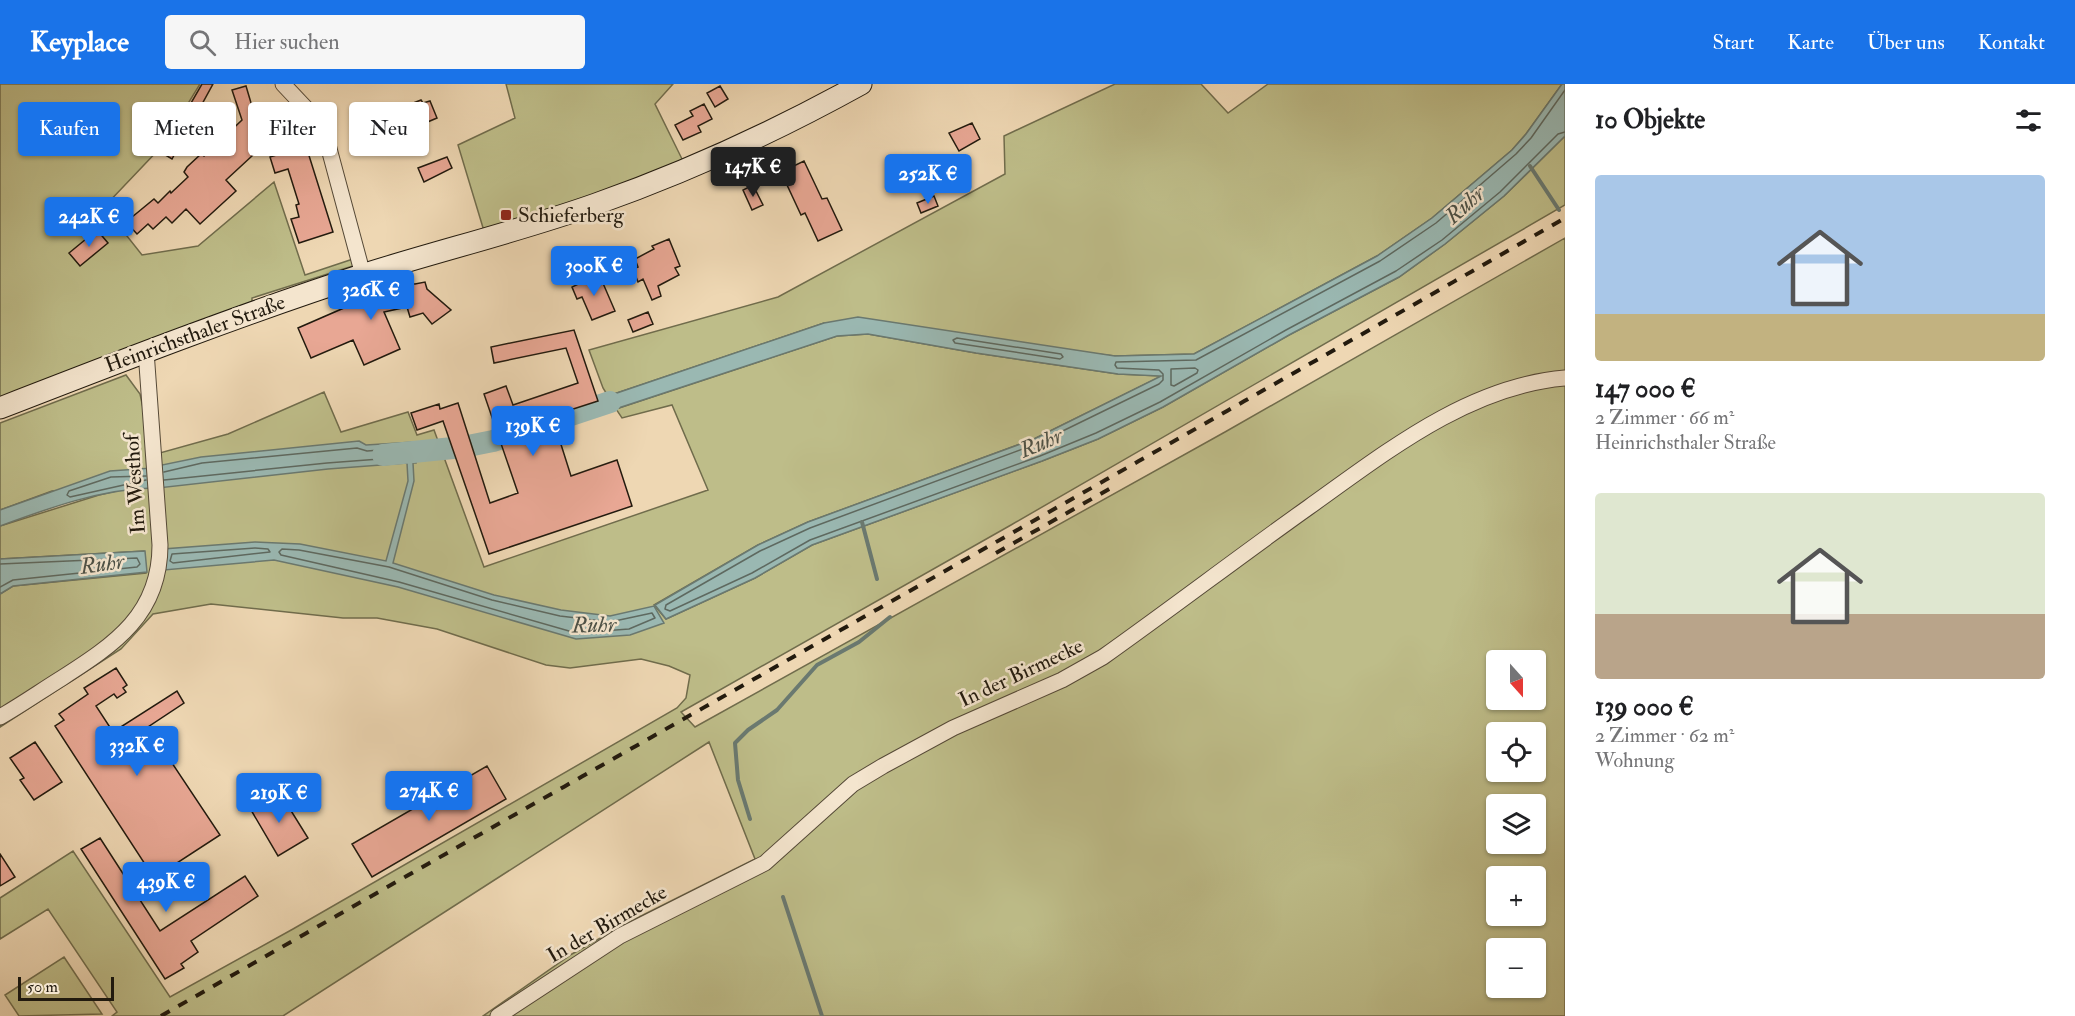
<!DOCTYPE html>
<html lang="de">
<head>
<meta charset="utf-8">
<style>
	:root { --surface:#fff; --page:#f6f6f6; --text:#202124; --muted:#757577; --accent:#1a73e8 }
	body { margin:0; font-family:"IM FELL Double Pica",serif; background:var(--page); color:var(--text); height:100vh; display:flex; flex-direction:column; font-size:22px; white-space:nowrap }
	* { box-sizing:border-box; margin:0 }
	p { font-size:20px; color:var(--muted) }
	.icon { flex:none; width:33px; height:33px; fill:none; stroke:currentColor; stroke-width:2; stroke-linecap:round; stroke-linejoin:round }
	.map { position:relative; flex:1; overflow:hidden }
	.panel { display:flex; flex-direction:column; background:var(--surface); width:510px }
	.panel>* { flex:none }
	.banner { position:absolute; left:18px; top:18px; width:570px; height:54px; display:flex; gap:12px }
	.needle { width:39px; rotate:159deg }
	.buttons { position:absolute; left:1486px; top:566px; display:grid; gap:12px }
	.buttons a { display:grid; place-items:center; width:60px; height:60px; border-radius:6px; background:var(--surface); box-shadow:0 2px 4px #0004; font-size:30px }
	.scale { position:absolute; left:18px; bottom:15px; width:96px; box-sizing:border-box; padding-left:6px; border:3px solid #221a0e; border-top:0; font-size:16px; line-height:21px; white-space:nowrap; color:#221a0e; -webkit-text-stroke:4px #f4e5ce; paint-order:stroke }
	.price { position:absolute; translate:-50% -51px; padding:0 14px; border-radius:6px; background:var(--accent); color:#fff; font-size:20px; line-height:39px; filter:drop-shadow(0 2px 3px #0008) }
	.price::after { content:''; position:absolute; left:50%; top:36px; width:18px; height:14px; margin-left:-9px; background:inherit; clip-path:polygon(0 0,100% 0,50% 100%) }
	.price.on { background:#222; color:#fff }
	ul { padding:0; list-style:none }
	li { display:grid; align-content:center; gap:12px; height:318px; padding:0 30px }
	li span { display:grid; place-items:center; height:186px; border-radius:6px; color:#555 }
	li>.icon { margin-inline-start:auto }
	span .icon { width:108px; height:108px; fill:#fffc; stroke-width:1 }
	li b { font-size:26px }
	h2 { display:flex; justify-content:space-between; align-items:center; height:72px; padding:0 30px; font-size:26px }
	.tag { padding:0 21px; border-radius:6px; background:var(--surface); box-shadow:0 2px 4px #0004; font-size:21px; line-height:54px }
	.tag.on { background:var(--accent); color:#fff }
	header { display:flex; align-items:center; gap:36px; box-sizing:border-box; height:84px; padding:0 30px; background:var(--accent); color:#fff }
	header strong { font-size:28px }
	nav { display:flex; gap:33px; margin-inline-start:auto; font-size:21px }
	.search { width:420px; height:54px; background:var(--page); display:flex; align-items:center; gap:15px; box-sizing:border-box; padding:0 21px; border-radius:6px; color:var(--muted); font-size:22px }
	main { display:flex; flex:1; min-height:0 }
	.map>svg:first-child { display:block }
</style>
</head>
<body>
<header>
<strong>Keyplace</strong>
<div class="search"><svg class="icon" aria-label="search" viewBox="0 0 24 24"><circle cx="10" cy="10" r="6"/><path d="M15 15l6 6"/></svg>Hier suchen</div>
<nav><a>Start</a><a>Karte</a><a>Über uns</a><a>Kontakt</a></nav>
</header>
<main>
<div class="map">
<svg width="1565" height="932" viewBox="0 0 1565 932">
	<rect width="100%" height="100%" fill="#eed7b3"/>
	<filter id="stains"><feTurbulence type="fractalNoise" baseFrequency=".00333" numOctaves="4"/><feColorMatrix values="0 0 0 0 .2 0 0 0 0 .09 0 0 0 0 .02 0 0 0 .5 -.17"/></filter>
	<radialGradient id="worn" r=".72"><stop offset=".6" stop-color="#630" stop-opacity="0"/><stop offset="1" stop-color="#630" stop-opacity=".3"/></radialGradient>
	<path fill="#bebd89" stroke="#706c4c" stroke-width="1.5" fill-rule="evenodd" d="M0 0H200L162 62 104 123 142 171 198 162 274 98 305 191 356 174 353 182 252 214V219L0 315Z
		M506 0H673L655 20 683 77 583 118 484 147 458 61 515 34Z
		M1115 0H1201L1228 29 1268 0H1562L1526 50 1512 66 1432 134 1377 172 1194 270 1115 272 824 239 608 312 603 304 589 266 778 213 1005 90 1004 52Z
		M1565 52V121L1011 441 681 628 695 643 1225 348 1565 154V932H483L572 870 629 838 755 775 709 658 283 932H112L117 928 48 825 0 855V814L73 767 170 913 293 845 677 624 686 614 690 591 669 582 641 575 570 584 546 581 437 545 377 534H343L211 520 153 530 121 565 0 643V510L13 502 146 489 144 467 0 475V442L99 411 129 404H153L52 407 0 426V339L126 291 140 310 151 361 160 369 228 350 324 308 341 348 408 328 417 351 434 346 484 483 708 406 672 321 622 334 616 325 837 252 868 250 976 269 1118 290 1162 292 1034 355 808 438 758 461 654 521 666 535 755 494 812 461 1042 377 1098 355 1163 323 1289 251 1399 193 1445 160 1504 112ZM1497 576H1536V615H1497ZM1497 648H1536V687H1497ZM1497 720H1536V759H1497ZM1497 792H1536V831H1497ZM1497 864H1536V903H1497Z
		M64 873 102 930 19 932 5 911Z"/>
	<path fill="#9ab8b2" stroke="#6a7970" stroke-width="1.5" d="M1562 0H1565V52L1504 112 1445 160 1399 193 1289 251 1163 323 1098 355 1042 377 812 461 755 494 666 535 655 521 758 461 808 438 1034 355 1161 292 1118 290 976 269 868 250 837 252 585 335 581 324 608 312 824 239 858 233 1115 272 1194 270 1377 172 1432 134 1512 66 1526 50Z
		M359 357 366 361 414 358 416 379H413L414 397 393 479 494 511 561 526 610 532 654 522 664 539 630 551 576 555 398 503 274 476 164 486 163 465 255 458 300 460 386 477 408 397 407 379 328 385 158 404 157 382 201 373Z
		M152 384 153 404C101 405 49 424 0 442V426L110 387Z
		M145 467 147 488 13 502 0 510V475Z"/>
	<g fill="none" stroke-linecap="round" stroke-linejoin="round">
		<path stroke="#5e6960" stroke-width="1.5" d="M1565 6 1531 54 1516 70 1436 139 1380 177 1196 276 1116 278 1115 281 1117 284 1159 286 1163 290V296L1159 300 1036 360 810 444 760 467 666 521 665 525 670 527 752 489 810 456 1040 372 1096 349 1160 318 1286 246 1396 187 1442 156 1500 108 1558 50 1565 48
			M957 254 1061 270 1063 273 1060 275 955 259 953 256Z
			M1195 284 1198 286 1197 289 1174 302 1171 301V285Z
			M164 388 202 379 357 364 367 367 406 364 409 370 406 373 327 379 164 396
			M146 392 111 393 69 407 67 411 70 413 146 396
			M255 464 268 465 270 468 173 479 170 477 172 470Z
			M282 465 299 466 389 483 492 516 560 532 610 538 652 529 655 534 629 545 576 549 399 498 281 471 279 468Z
			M0 480 137 474 140 480 137 483 13 496 0 503"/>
		<path stroke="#6a7970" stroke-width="4" d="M1530 82 1559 126
			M862 438 877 495
			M750 735 738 696 735 659 748 646 777 626 817 581 859 558 890 533
			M783 813 822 932"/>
		<path stroke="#9ab8b2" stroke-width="22" d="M383 371 463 363 493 357 610 318"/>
	</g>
	<path fill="#e8a794" stroke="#221a0e" stroke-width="1.5" d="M202 0H213L172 75 162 69Z
		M246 2 254 29 280 20 286 40 262 48 265 60 226 96 236 107 200 140 186 125 172 139 166 133 153 145 148 140 137 150 126 138 154 115 158 119 170 107 171 109 188 93 184 88 187 83 201 70 204 72 242 36 232 6Z
		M720 2 728 15 715 23 707 9Z
		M421 16 423 19 430 17 437 34 418 42 416 39 411 40 392 46V33L400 30 398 25Z
		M704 20 712 35 698 42 701 48 683 56 675 41 693 32 690 27Z
		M972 39 980 55 959 67 949 49Z
		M306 62 333 148 299 159 291 135 299 133 296 121 299 120 288 85 275 89 270 73Z
		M447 73 452 84 424 98 418 84Z
		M931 73 939 91 921 100 912 81Z
		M804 77 822 115 827 114 842 146 818 157 805 129 801 131 781 88Z
		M753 101 763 121 752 126 743 106Z
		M934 112 938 122 921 129 917 119Z
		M97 146 108 159 80 182 69 169Z
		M669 155 680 182 675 184 679 191 658 202 661 212 652 216 643 195 638 198 633 185 638 183 635 175 654 165 652 162Z
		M599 190 615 227 592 236 582 213 577 215 572 203Z
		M384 198 415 200 425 198 427 205 451 226 432 240 423 229 410 233 407 223 384 228 400 265 364 281 353 256 311 274 298 244 376 210 374 204Z
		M648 228 653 240 633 248 628 236Z
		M574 246 598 317 533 338 539 357 558 351 571 392 617 376 632 422 489 470 443 337 417 346 411 329 439 320 440 325 458 319 490 419 518 409 484 310 506 302 513 321 578 299 566 264 494 279 491 263Z
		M116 584 127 601 123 604 126 608 117 614 114 610 96 622 113 648 177 607 184 619 148 643 220 751 154 794 55 642 64 636 59 630 88 610 84 604Z
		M35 658 62 698 34 716 20 696 24 694 10 674Z
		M487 682 506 715 372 793 352 760Z
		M280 709 308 754 278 772 251 726Z
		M100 754 160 847 245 792 258 812 191 857 198 868 181 880 184 884 165 895 81 765Z
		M0 770 15 793 0 802Z"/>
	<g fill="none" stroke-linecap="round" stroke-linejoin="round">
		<g stroke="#554937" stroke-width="17">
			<path id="minor" d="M283 0 315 34 328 61 363 191
				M0 633C21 621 41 607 62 594 115 560 160 530 160 461L146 267
				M498 932 620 852 765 779 853 700 883 682 953 644 1062 596 1103 573C1172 524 1240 472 1309 423 1385 369 1468 302 1565 294"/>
		</g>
		<g stroke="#221a0e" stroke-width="23">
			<path id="secondary" d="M0 324C121 277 242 230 365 190 441 166 520 147 596 120 687 88 776 47 861 0"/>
		</g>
		<use href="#minor" stroke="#f4e5ce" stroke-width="15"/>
		<use href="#secondary" stroke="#f4e5ce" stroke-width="21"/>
		<path stroke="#221a0e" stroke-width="4" stroke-dasharray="10 10" stroke-linecap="butt" d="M996 469 1111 404
			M161 932C628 665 1098 402 1565 134"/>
	</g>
	<rect fill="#8f2418" stroke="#f4e5ce" stroke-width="2" x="500" y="125" width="12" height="12" rx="3"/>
	<g text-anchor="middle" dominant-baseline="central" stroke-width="5" stroke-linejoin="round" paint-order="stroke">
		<g font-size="21" fill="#221a0e" stroke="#f4e5ce" text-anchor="start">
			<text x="518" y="131">Schieferberg</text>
		</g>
		<g font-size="21" fill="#221a0e" stroke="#f4e5ce">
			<text transform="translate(195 250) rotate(-20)">Heinrichsthaler Straße</text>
			<text transform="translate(135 400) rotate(-94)">Im Westhof</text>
			<text transform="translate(1021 589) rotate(-25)">In der Birmecke</text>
			<text transform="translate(607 840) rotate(-30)">In der Birmecke</text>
		</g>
		<g font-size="22" font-style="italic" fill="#4c5147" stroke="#f4e5ce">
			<text transform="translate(1465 121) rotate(-42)">Ruhr</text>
			<text transform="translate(1041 359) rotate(-23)">Ruhr</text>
			<text transform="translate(102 480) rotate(-8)">Ruhr</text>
			<text transform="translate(594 541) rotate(-1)">Ruhr</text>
		</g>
	</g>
	<rect width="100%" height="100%" filter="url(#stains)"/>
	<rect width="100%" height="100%" fill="url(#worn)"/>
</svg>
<div class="buttons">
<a><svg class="needle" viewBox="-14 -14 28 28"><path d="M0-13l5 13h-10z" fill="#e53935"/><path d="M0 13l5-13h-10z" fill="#757577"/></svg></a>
<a><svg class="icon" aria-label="locate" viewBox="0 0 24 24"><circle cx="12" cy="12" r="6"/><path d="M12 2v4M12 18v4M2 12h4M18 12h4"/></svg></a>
<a><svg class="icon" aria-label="layers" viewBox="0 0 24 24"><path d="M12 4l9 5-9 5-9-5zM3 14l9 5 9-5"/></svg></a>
<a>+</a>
<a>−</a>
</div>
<div class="scale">50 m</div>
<b class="price on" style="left:753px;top:114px">147K €</b>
<b class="price" style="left:928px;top:121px">252K €</b>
<b class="price" style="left:89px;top:164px">242K €</b>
<b class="price" style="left:594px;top:213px">300K €</b>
<b class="price" style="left:371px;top:237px">326K €</b>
<b class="price" style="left:533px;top:373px">139K €</b>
<b class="price" style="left:137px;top:693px">332K €</b>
<b class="price" style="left:429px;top:738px">274K €</b>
<b class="price" style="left:279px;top:740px">219K €</b>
<b class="price" style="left:166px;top:829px">439K €</b>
<div class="banner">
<a class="tag on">Kaufen</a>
<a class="tag">Mieten</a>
<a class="tag">Filter</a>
<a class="tag">Neu</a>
</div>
</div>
<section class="panel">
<h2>10 Objekte<svg class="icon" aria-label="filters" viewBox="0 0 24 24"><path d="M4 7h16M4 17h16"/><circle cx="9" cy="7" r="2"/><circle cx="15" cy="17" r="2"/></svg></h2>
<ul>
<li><span style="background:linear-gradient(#a9c7e8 75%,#c2b280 0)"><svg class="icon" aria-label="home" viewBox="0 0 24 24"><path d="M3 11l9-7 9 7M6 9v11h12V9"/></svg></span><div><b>147 000 €</b><p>2 Zimmer · 66 m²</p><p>Heinrichsthaler Straße</p></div></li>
<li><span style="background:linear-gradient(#dfe7d0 65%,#b9a48a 0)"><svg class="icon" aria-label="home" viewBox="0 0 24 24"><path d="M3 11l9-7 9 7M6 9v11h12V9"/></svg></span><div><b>139 000 €</b><p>2 Zimmer · 62 m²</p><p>Wohnung</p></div></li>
</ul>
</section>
</main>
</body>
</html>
